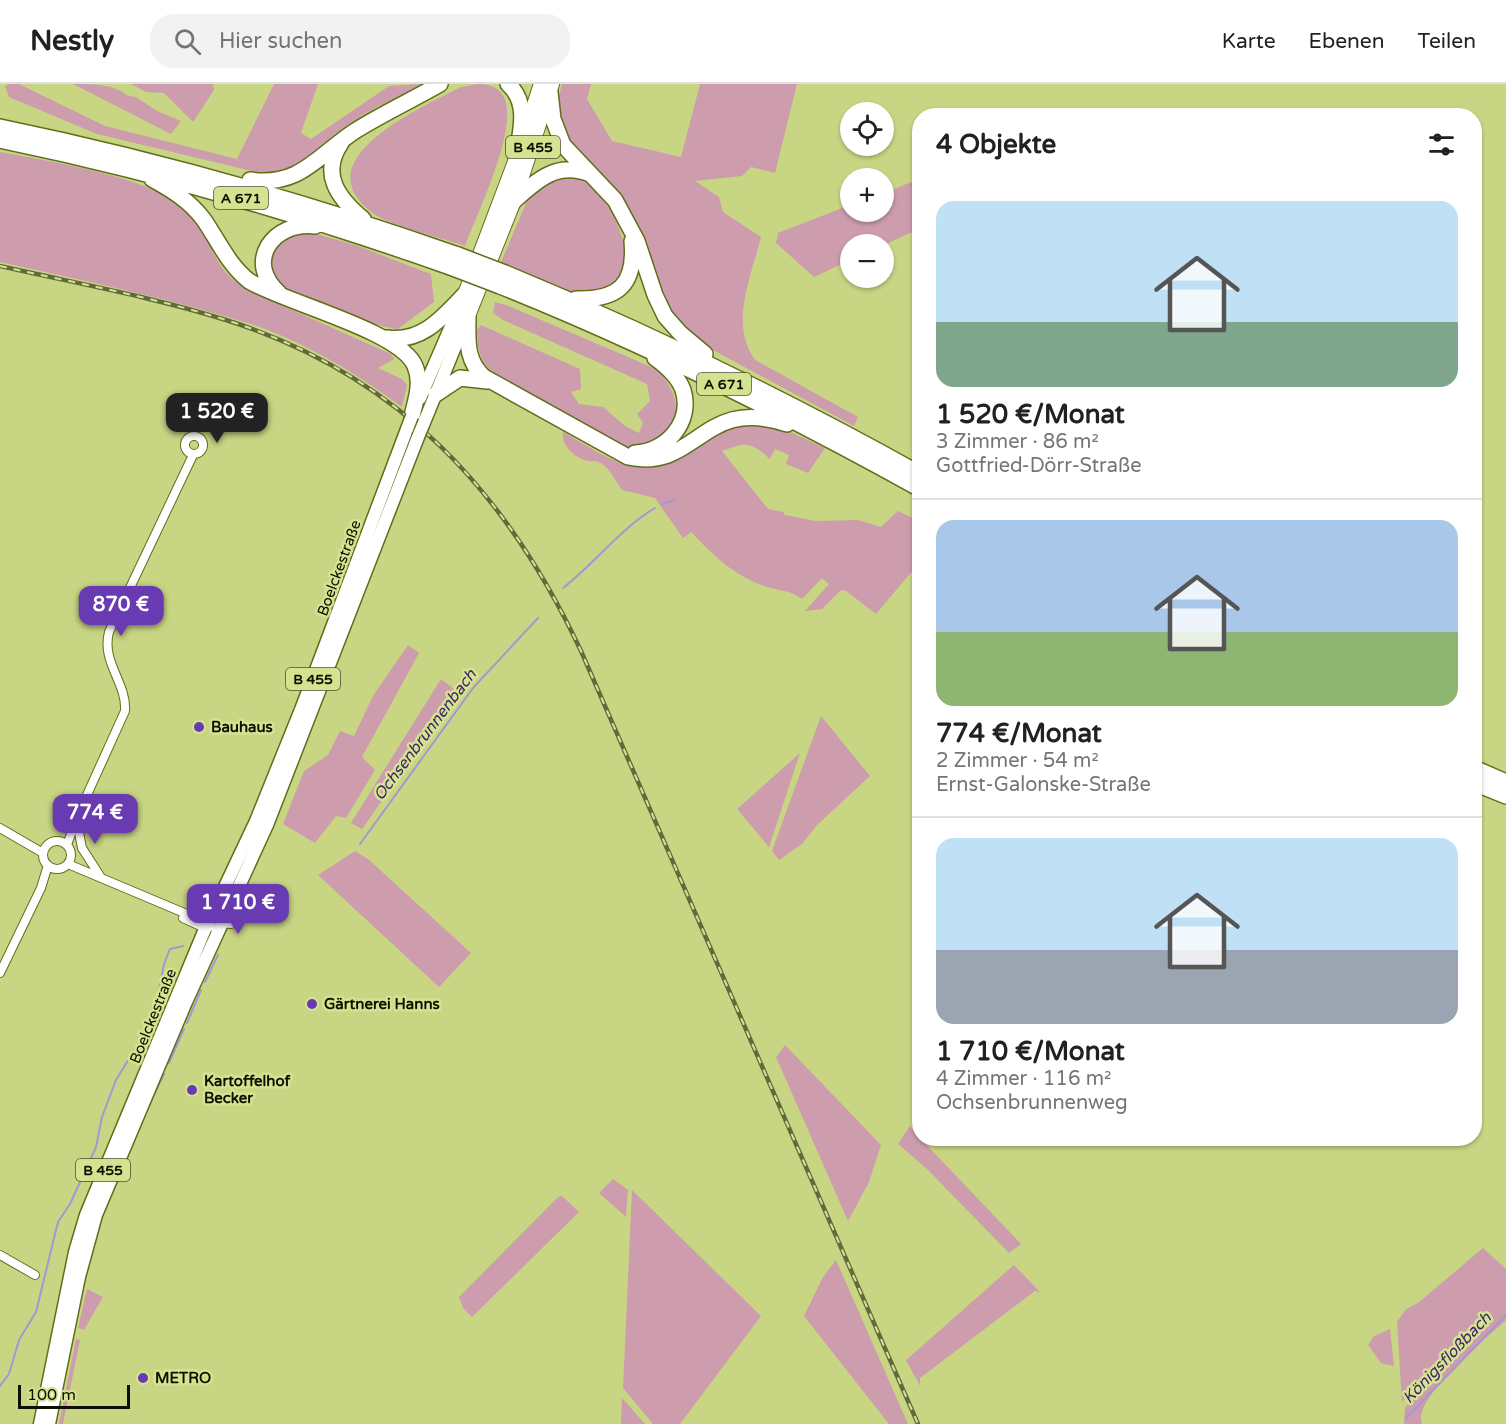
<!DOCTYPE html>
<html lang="de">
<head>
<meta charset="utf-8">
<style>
	:root { --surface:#fff; --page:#f2f2f2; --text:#202124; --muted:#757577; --line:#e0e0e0; --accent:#693bb2 }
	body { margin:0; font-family:"Varela Round",sans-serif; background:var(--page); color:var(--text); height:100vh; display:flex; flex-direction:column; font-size:22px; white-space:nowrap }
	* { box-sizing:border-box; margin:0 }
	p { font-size:20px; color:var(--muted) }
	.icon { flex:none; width:33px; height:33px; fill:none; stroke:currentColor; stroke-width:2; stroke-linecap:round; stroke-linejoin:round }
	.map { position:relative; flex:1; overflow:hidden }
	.drawer { position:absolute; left:912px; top:24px; width:570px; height:1038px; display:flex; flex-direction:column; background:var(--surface); border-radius:24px; box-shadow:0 2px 4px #0004 }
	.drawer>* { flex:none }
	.tools { position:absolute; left:840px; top:18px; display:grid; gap:12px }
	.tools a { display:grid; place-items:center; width:54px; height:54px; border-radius:50%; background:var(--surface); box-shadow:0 2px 4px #0004; font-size:30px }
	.scale { position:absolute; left:18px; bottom:15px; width:112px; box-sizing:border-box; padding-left:6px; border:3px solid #0d1000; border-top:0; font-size:16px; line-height:21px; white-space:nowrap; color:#0d1000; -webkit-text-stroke:4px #d5e391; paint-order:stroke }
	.price { position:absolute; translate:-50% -51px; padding:0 14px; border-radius:12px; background:var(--accent); color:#fff; font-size:20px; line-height:39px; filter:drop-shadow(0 2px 3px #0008) }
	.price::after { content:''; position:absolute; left:50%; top:36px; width:18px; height:14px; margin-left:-9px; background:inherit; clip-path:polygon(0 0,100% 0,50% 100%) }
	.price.selected { background:#222; color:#fff }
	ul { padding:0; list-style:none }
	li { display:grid; align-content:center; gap:12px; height:318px; padding:0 24px }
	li+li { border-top:2px solid var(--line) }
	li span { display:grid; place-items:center; height:186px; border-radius:18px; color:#555 }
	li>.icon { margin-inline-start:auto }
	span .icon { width:108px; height:108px; fill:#fffc; stroke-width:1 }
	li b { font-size:26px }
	h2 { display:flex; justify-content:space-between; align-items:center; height:72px; padding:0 24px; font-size:26px }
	header { display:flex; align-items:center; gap:36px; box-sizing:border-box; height:84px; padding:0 30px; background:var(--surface); border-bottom:2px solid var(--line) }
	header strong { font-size:28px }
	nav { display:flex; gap:33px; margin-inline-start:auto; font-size:21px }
	.search { width:420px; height:54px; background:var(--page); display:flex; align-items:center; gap:15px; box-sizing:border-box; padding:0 21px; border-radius:24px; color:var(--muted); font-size:22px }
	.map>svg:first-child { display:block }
</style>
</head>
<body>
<header>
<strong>Nestly</strong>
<div class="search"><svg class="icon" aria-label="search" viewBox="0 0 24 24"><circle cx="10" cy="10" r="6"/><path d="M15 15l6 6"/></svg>Hier suchen</div>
<nav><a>Karte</a><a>Ebenen</a><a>Teilen</a></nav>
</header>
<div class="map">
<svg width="1506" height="1340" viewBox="0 0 1506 1340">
	<rect width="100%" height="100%" fill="#c8d684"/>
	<path fill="#cd9cad" d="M10 0H19L105 42 237 75 274 0H318L301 49 311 55 389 2 422 0C395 14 366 27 342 45 308 69 310 82 264 90L97 50 9 13 5 2Z
		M73 0C91 0 115 0 126 11L136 13 157 27 181 37 171 50Z
		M131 0H213L214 6 193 38 164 9 146 8Z
		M478 0C491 0 503 5 506 19 514 54 478 128 465 162 445 155 389 141 374 130 300 77 420 24 461 3Z
		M562 0H591L587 15 612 57 681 73 700 0H797L775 89 751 83 742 92 695 97 719 113 723 128 761 153C751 194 729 239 755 276L858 333 854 342 713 266 689 249 671 233 642 161 573 67 555 27Z
		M0 68C47 77 155 93 187 127 204 144 210 166 223 185 228 192 237 198 243 204L391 270 394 275 378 284 402 295 407 301 402 323C357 290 305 258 251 240 169 214 84 197 0 178Z
		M556 93C563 93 573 92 579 94 607 104 636 167 622 194 620 199 614 203 610 208L578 211 501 178 527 117 536 104Z
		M919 95V145L884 161 850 160V176L814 193 776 159 778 149 850 121V128H884V109Z
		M313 149 355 161 431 190 434 218 398 245C373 242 287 216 273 195 269 190 269 179 267 173L283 151Z
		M495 218 506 221 656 285C694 322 675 366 622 363L498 295 482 277 478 261 477 246 481 241 580 285 581 305 571 308 579 320 603 323 625 342 639 349 643 339 637 330 650 317 647 300 503 236 493 229Z
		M773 340 825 364 808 389 786 380 789 371 775 365 770 375C750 357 747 358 722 367L768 425 783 428 785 431 816 437 858 436 881 443 898 427 919 437V479L876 530 846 507 841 506 822 525 805 527 829 500 822 494 802 515C790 506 780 507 767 503 734 492 714 472 691 448L683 454 655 414 622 406C616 398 610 385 602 380 597 376 594 378 588 377 575 374 561 362 563 348 585 360 612 380 638 383 677 388 696 357 727 342 738 336 760 340 773 340Z
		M408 561 419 569 362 673 375 686 346 734 336 732 315 759 283 740 304 687 328 671 340 647 354 652 373 612Z
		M441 595 458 608 362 745 351 739Z
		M821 632 870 692 817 741 802 760 779 776 772 767Z
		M800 669 769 763 737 725Z
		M355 767 368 775 471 869 439 903 318 791Z
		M785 961 881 1061 869 1098 848 1137 776 973Z
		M910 1042 920 1054 1021 1160 1009 1169 927 1085 898 1060Z
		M613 1095 628 1106 626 1133 599 1109Z
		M632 1106 761 1232 680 1340H653L623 1304Z
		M562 1112 579 1128 472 1233 463 1224 459 1213 558 1113Z
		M1483 1164 1506 1185V1236C1487 1254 1412 1314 1422 1340H1404L1405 1324 1416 1310 1412 1306 1402 1318 1397 1238 1406 1225 1418 1219Z
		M836 1176 908 1340H889L804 1232 823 1193Z
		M1014 1181 1040 1208 1035 1207 920 1294V1302L906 1276Z
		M87 1205 103 1213 84 1246 78 1244Z
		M1390 1245 1394 1282 1381 1279 1368 1261 1374 1252Z
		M76 1255 80 1256 63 1340H59Z
		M622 1314 645 1340H621Z"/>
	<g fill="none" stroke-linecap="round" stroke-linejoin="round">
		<path stroke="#a696d1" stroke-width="2" d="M662 420 675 416
			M563 504C595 479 621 444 655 424
			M360 760 473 604 538 534
			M245 838 280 813
			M205 898 218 871
			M187 939 201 906
			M169 979 184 945
			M147 1025 164 990
			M105 1126 109 1116
			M97 1151 102 1133
			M85 1195 92 1168
			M0 1302 9 1290 19 1256 36 1228 58 1138 70 1120 96 1063 102 1033 116 996 146 947 156 922 164 880 170 865 183 862
			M1406 1334 1506 1231"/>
		<g stroke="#626d18" stroke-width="10">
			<path id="minor" d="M185 361a9 9 0 1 1 18 0a9 9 0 1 1-18 0Z
				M77 738 82 764 100 792
				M0 744 43 769
				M43 771a14 14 0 1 1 28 0a14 14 0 1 1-28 0Z
				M67 761 77 733 125 627C127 599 101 578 109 548L193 371
				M68 780 208 839 218 847
				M183 834 207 845
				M222 839 231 840 249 829
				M0 889 41 804 48 781
				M0 1171 35 1191"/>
		</g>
		<g stroke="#626d18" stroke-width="15">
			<path id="primary" d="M420 314 462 217
				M423 341 466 236
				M40 1340 75 1168 86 1131 205 845 256 737 302 623 407 345
				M49 1340 79 1193 96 1131 186 918 267 741 418 353"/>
		</g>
		<g stroke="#626d18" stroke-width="16">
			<path id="trunk" d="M465 210 516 75 541 0
				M468 232 514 117 552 0"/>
		</g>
		<g stroke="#626d18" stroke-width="18">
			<path id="motorway" d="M508 0C530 19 520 50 516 75
				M550 8 553 35 563 61 615 116 637 157 655 211 665 232 680 249 705 270
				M0 43C156 75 307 118 458 171
				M0 56C155 88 304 131 453 184
				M341 59C320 90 338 114 363 135
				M152 95C172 106 190 117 204 136 219 158 228 180 249 197 286 219 401 247 415 282 422 299 416 315 412 332
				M250 96C300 103 317 72 355 47 382 30 412 16 440 0
				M514 117C537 96 557 77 590 90
				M505 189C648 248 785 315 920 390
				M500 202C645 260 783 329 920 405
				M279 209C244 178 273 137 315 142
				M576 215C618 216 636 201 632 157
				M468 232C468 255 465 276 484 293L628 373C698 388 701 311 787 340
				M387 254C422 259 443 233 465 210
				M436 310 460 294 487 297
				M635 369C666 368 693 338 683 306 678 292 666 282 655 274
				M1474 684 1506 698
				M1474 699 1506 712"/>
		</g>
		<use href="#minor" stroke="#fff" stroke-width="8"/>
		<use href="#primary" stroke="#fff" stroke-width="12"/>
		<use href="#trunk" stroke="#fff" stroke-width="14"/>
		<use href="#motorway" stroke="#fff" stroke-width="15"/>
		<g stroke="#626a3c" stroke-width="4.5">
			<path id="rail" d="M0 182C75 199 153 213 226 236 398 290 506 407 581 567L918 1340"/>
		</g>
		<use href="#rail" stroke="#d5e391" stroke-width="2" stroke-dasharray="7" stroke-linecap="butt"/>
		<g stroke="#626d18" stroke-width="15" stroke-linecap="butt">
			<path id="primary-bridge" d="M407 345 412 332
				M418 353 423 341"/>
		</g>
		<g stroke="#626d18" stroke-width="18" stroke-linecap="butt">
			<path id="motorway-bridge" d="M458 171 505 189
				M453 184 500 202"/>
		</g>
		<use href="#primary-bridge" stroke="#fff" stroke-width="12"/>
		<use href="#motorway-bridge" stroke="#fff" stroke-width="15"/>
	</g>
	<g fill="#693bb2" stroke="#d5e391" stroke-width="2">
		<circle cx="199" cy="643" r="6"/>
		<circle cx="312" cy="920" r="6"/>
		<circle cx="192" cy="1006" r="6"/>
		<circle cx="143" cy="1294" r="6"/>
	</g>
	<g text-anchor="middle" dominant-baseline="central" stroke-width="5" stroke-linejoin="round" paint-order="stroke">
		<g fill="#d5e391" stroke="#494f2c" stroke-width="1.5">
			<rect x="506" y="52" width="54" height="22" rx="4.5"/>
			<rect x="214" y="103" width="54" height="22" rx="4.5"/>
			<rect x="697" y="289" width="54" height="22" rx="4.5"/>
			<rect x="286" y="584" width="54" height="22" rx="4.5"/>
			<rect x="76" y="1075" width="54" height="22" rx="4.5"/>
		</g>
		<g font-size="14" font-weight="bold" fill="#0d1000">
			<text x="533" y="63">B 455</text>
			<text x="241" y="114">A 671</text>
			<text x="724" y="300">A 671</text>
			<text x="313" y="595">B 455</text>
			<text x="103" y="1086">B 455</text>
		</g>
		<g font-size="15" fill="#0d1000" stroke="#d5e391">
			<text transform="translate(339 484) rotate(-70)">Boelckestraße</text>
			<text transform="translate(153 932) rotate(-68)">Boelckestraße</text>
		</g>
		<g font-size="15" font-weight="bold" fill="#0d1000" stroke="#d5e391" text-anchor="start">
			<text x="211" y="643">Bauhaus</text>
			<text x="324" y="920">Gärtnerei Hanns</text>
			<text x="204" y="997">Kartoffelhof<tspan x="204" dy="17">Becker</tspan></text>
			<text x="155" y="1294">METRO</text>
		</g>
		<g font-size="16" font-style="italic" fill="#3d2369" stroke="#d5e391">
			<text transform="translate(425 651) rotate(-53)">Ochsenbrunnenbach</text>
			<text transform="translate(1447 1274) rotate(-46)">Königsfloßbach</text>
		</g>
	</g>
</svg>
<div class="tools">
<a><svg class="icon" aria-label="locate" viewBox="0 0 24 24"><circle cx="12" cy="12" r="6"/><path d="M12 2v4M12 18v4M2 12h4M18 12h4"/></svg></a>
<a>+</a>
<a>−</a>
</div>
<div class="scale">100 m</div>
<b class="price selected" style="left:217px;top:360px">1 520 €</b>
<b class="price" style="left:121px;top:553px">870 €</b>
<b class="price" style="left:95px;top:761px">774 €</b>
<b class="price" style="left:238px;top:851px">1 710 €</b>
<section class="drawer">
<h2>4 Objekte<svg class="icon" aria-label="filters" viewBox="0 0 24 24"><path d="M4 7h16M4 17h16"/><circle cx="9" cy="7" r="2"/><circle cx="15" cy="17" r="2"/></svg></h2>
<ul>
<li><span style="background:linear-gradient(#bfe0f5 65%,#7fa58c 0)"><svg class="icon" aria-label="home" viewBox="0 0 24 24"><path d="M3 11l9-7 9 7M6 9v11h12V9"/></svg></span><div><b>1 520 €/Monat</b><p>3 Zimmer · 86 m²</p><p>Gottfried-Dörr-Straße</p></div></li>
<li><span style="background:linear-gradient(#a9c7e8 60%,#8fb573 0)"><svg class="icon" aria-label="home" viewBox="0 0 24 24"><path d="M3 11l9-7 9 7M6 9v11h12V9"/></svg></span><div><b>774 €/Monat</b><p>2 Zimmer · 54 m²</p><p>Ernst-Galonske-Straße</p></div></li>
<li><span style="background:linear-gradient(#bfe0f5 60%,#9aa5b1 0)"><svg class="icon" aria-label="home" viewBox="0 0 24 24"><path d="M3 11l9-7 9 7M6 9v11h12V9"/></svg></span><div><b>1 710 €/Monat</b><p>4 Zimmer · 116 m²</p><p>Ochsenbrunnenweg</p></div></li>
</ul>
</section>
</div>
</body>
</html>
